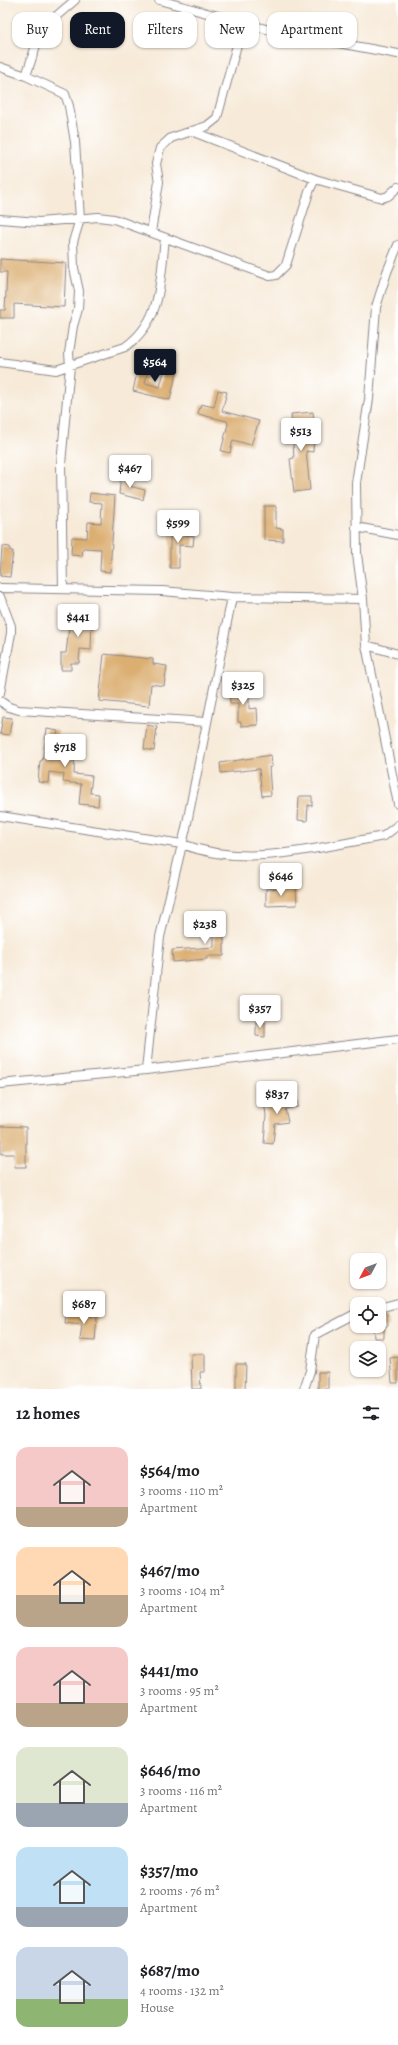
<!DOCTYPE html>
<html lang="en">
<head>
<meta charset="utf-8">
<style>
	:root { --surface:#fff; --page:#f2f2f2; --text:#202124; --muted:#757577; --accent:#111827 }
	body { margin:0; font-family:Alegreya,serif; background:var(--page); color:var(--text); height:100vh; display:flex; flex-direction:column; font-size:15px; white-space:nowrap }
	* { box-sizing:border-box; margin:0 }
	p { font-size:13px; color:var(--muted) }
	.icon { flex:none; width:22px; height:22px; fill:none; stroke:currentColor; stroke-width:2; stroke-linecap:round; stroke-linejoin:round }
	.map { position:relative; height:1389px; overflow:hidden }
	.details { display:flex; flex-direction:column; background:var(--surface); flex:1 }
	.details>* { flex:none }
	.top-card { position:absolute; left:12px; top:12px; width:374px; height:36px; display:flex; gap:8px }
	.needle { width:26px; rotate:229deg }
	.controls { position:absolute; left:350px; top:1253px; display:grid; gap:8px }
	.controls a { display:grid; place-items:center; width:36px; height:36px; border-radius:8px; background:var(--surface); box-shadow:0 1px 3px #0004; font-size:20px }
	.price { position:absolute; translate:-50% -34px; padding:0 9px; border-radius:4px; background:#fff; color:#222; font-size:13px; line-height:26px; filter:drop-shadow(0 1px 2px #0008) }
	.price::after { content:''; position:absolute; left:50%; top:24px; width:12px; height:9px; margin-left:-6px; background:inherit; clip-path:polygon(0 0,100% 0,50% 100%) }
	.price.selected { background:var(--accent); color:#fff }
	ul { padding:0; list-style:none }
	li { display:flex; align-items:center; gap:12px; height:100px; padding:0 16px }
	li span { display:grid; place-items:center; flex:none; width:112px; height:80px; border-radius:12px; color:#555 }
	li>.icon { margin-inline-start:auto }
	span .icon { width:48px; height:48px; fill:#fffc; stroke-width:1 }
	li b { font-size:17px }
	h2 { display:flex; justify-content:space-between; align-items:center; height:48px; padding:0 16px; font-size:17px }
	.pill { padding:0 14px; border-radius:12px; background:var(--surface); box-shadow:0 1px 3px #0004; font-size:14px; line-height:36px }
	.pill.selected { background:var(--accent); color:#fff }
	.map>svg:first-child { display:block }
</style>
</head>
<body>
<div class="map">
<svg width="398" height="1389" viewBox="0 0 398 1389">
	<rect width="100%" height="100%" fill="#fff"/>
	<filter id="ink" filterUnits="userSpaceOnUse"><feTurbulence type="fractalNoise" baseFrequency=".025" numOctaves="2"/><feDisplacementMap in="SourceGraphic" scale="8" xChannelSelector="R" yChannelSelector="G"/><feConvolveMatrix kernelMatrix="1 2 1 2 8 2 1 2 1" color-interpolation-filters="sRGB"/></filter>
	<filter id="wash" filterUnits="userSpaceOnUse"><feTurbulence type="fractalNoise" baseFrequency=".012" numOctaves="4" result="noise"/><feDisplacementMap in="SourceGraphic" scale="16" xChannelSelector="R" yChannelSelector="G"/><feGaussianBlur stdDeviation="0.9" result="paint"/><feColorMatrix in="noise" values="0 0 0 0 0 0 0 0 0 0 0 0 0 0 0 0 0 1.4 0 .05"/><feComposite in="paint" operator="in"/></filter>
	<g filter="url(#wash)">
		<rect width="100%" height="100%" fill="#f7ead8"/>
		<g id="blocks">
			<path fill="#dbae71" d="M0 259 66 263 64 307 14 304V318H0V310H5L7 272H0Z
				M139 363 149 365 145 383 160 387 165 368 177 371 170 400 133 391Z
				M218 390 227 392 222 411 259 421 251 445 233 440 230 453 221 451 228 424 227 421 198 414 201 404 214 407Z
				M313 412 314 423H302L300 439H314L313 452 306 451 310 490 294 492 290 459 294 458 291 414Z
				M121 474 130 475 129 486 145 490 143 500 119 494Z
				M90 493 115 496 110 572 100 571 101 549 83 548 82 556 71 555 72 537 87 538 88 522 101 523 102 503 89 502Z
				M264 506H276V528L283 529V541L264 540Z
				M170 525H183V535L194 536 193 546 179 545V568H170Z
				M2 546 10 547V551H13L10 577 0 576Z
				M79 608 86 609 92 616 91 650 80 649 79 663H71V670H61V653H66L69 627H72L73 613Z
				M104 654 153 659V664L167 666 164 686 151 684 149 706 99 701Z
				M239 683 240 693 249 692V709L257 708 258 725 241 726V722H238V704H230L229 684Z
				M3 717 12 718 9 735 0 734Z
				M147 725 157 727 154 751 144 749Z
				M47 729 58 731 55 744 75 745 74 774 92 776 90 793 99 794 98 806 79 804 81 784 63 782 64 774 49 772 48 783 38 782 40 761H42Z
				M271 755 272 767H269L271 795 262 796 259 769 221 773 220 763Z
				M299 796H312V806L308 805 307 821 298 820Z
				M296 887 297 905 266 906V889Z
				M214 914H224V956H207V959L173 962 172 950 214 947Z
				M256 1021 265 1022V1037L256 1036Z
				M297 1097 298 1107 285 1109 288 1122 275 1124 273 1144 264 1143 266 1115 264 1101Z
				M0 1126 26 1127V1167H15L14 1154H1Z
				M66 1313 97 1317 95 1341 80 1340 82 1325 65 1323Z
				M387 1313 388 1326 384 1327V1338H374L373 1326H379V1314Z
				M191 1354H205V1372H200L201 1389H192Z
				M398 1357V1383H392L390 1358Z
				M236 1364H246L245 1389H236Z
				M318 1372H328V1389H318Z"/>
		</g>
	</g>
	<g filter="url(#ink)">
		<use href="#blocks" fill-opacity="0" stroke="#8c868a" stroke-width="1"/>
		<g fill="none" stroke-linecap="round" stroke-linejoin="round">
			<g stroke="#8c868a" stroke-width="10">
				<path id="street" d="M159 0 273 31 398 54
					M0 67 26 76 65 94 69 106 75 142 80 219 73 242 74 268 79 291 78 309 73 326 69 353 70 366 61 464 63 589
					M26 76 40 33 46 25 75 0
					M191 131 315 179
					M0 219 39 222 98 217 114 219 270 276 276 275 286 265 310 189 315 179 382 198 388 196 398 187
					M151 232 159 182 156 164 160 148 171 138 207 126 217 118 243 23
					M398 245 387 272 376 307 369 399 356 483 357 554 363 599 366 645 398 804
					M0 362 56 370 125 347C163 320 160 280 165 238
					M356 527 398 535
					M0 588 162 591 232 597 363 599
					M0 597 11 626V633L0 693
					M366 645 398 654
					M0 701 9 707 19 710 207 722
					M0 816 182 844C247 869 318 847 384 836L398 825
					M146 1070 160 937 186 828 232 597
					M0 1084 146 1070 398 1039
					M379 1308 398 1303
					M304 1389 310 1371 315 1335 357 1313"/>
			</g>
			<use href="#street" stroke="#fff" stroke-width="8"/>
		</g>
	</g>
</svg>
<div class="controls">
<a><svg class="needle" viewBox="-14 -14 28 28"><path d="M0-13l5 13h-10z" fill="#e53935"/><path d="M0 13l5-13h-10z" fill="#757577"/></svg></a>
<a><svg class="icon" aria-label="locate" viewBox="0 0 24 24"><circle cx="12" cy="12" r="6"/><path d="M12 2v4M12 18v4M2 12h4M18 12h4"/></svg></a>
<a><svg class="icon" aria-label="layers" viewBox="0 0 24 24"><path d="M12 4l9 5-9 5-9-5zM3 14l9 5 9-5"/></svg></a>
</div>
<b class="price selected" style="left:155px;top:383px">$564</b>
<b class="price" style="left:301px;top:452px">$513</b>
<b class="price" style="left:130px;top:489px">$467</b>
<b class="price" style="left:178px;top:544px">$599</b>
<b class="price" style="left:78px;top:638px">$441</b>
<b class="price" style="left:243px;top:706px">$325</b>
<b class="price" style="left:65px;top:768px">$718</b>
<b class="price" style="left:281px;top:897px">$646</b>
<b class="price" style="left:205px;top:945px">$238</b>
<b class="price" style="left:260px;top:1029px">$357</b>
<b class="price" style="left:277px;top:1115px">$837</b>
<b class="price" style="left:84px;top:1325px">$687</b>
<div class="top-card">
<a class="pill">Buy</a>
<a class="pill selected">Rent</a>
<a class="pill">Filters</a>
<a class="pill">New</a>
<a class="pill">Apartment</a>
</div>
</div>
<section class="details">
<h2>12 homes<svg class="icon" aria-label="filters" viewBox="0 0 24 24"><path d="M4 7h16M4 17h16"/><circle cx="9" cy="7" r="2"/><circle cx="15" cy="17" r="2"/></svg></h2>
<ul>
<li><span style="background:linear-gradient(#f6c9c9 75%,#b9a48a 0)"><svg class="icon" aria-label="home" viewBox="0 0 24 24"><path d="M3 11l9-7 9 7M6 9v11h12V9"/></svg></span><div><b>$564/mo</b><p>3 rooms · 110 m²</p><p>Apartment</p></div></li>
<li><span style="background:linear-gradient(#ffd9b3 60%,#b9a48a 0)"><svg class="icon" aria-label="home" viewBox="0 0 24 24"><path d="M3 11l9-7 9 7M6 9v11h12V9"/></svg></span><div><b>$467/mo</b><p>3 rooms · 104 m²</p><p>Apartment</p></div></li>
<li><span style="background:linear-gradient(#f6c9c9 70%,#b9a48a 0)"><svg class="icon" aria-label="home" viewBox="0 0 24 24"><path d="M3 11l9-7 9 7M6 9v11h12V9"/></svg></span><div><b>$441/mo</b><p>3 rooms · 95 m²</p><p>Apartment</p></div></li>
<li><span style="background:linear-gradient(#dfe7d0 70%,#9aa5b1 0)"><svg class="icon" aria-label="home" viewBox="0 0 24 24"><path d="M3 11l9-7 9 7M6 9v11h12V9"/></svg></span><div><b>$646/mo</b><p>3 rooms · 116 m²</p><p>Apartment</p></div></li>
<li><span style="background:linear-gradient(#bfe0f5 75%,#9aa5b1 0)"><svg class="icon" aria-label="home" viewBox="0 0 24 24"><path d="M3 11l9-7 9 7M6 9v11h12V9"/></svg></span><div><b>$357/mo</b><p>2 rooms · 76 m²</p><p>Apartment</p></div></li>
<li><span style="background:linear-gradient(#c9d6e8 65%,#8fb573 0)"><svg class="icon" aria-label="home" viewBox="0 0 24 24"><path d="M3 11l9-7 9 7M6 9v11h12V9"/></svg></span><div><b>$687/mo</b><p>4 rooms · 132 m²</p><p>House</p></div></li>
</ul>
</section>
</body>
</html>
